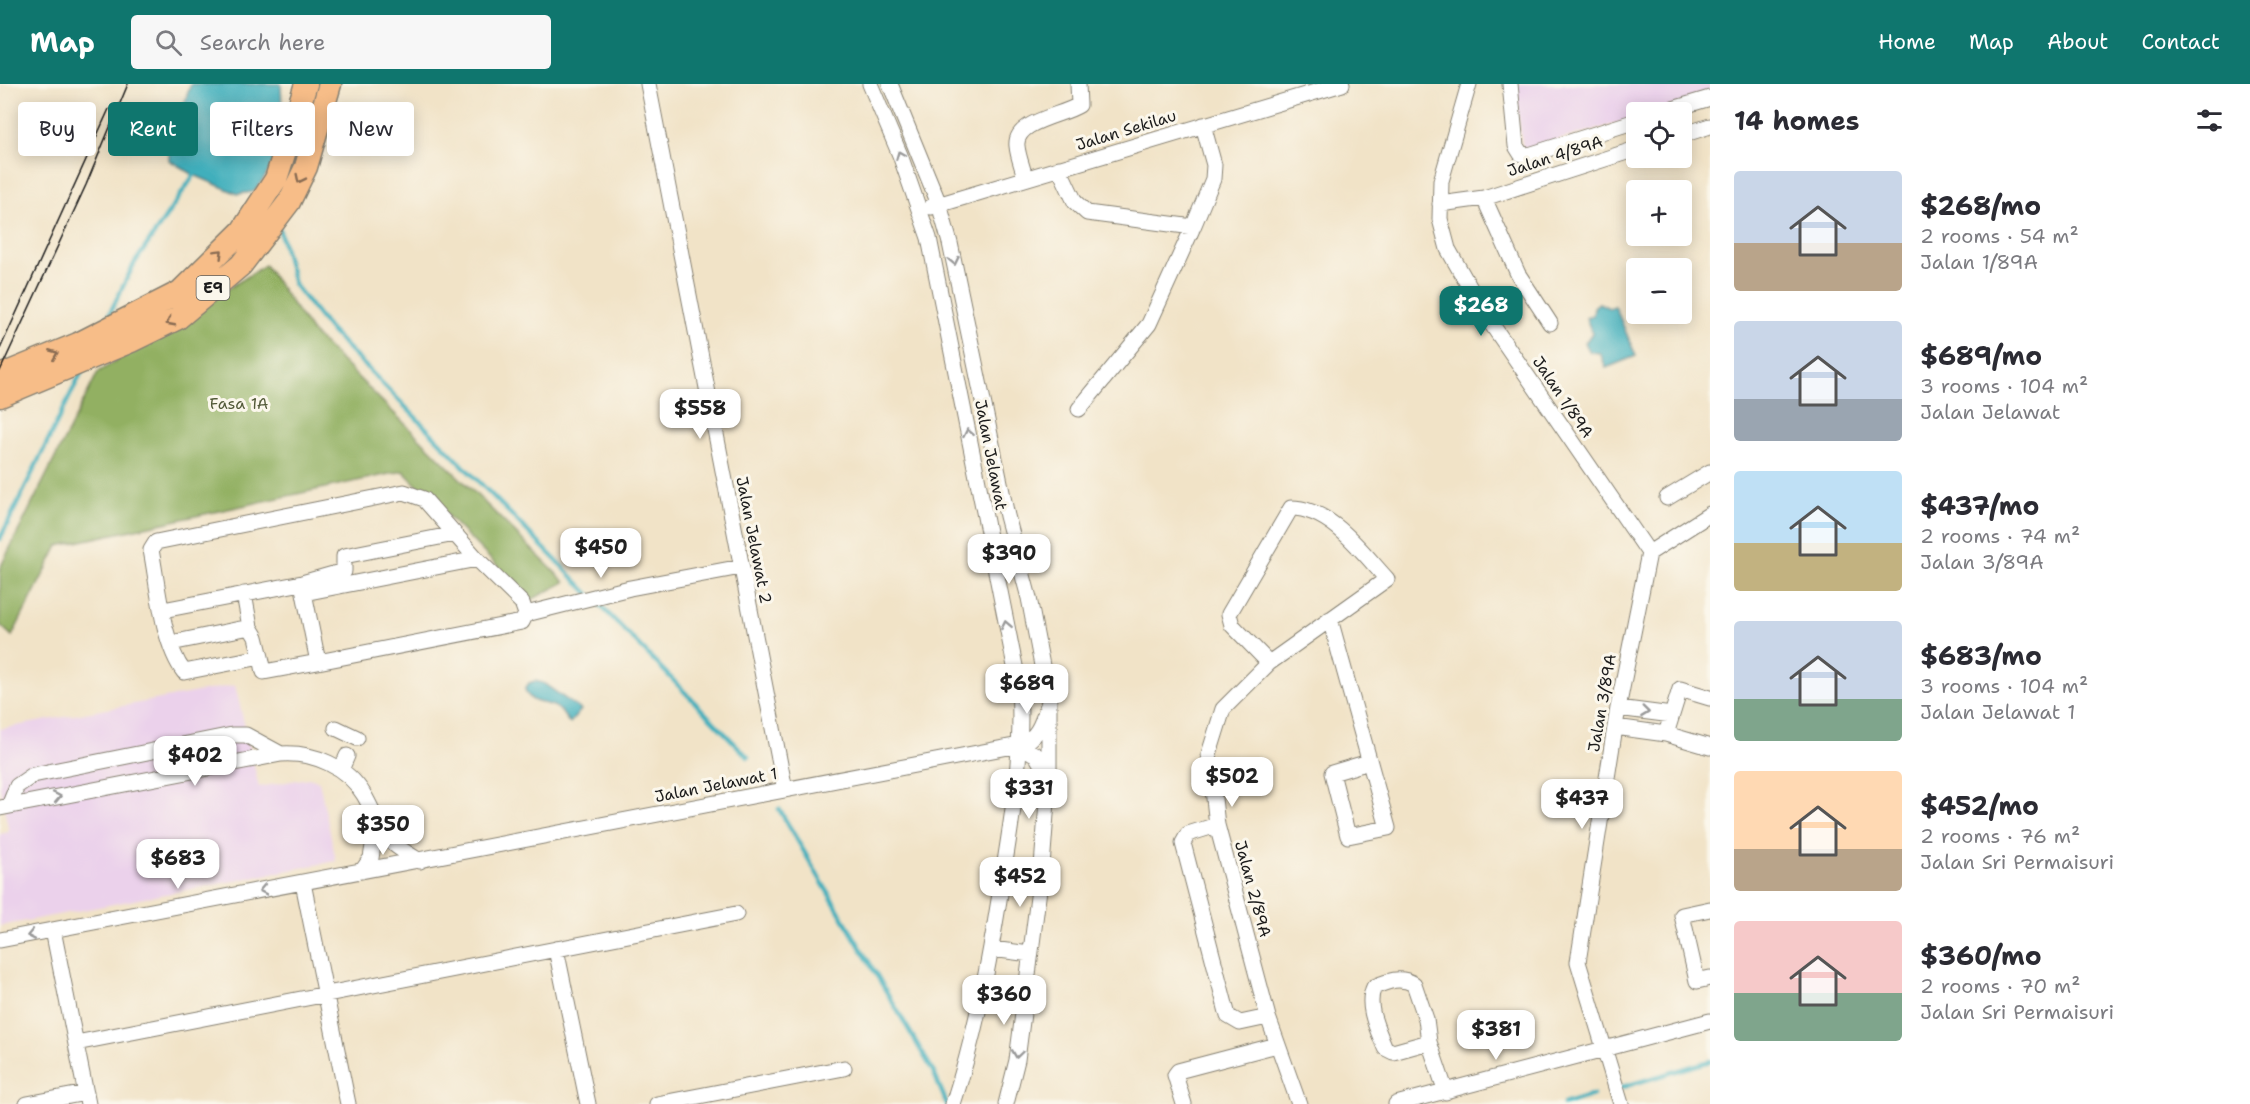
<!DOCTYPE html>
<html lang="en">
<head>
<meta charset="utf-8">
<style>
	:root { --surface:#fff; --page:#f7f7f7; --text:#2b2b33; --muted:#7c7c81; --accent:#0f766e }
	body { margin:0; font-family:"Shantell Sans",sans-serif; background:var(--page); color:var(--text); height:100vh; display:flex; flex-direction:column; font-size:22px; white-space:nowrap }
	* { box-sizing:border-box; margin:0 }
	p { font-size:20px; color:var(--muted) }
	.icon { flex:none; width:33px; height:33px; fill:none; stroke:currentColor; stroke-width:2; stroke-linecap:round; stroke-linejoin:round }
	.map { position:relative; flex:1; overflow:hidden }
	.side { display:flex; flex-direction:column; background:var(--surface); width:540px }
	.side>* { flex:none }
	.top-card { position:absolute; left:18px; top:18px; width:570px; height:54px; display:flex; gap:12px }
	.controls { position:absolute; left:1626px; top:18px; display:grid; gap:12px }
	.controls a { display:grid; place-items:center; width:66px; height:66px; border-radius:6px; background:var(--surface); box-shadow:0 3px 15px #0003; font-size:30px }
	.price { position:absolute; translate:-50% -51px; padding:0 14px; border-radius:12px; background:#fff; color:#222; font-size:20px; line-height:39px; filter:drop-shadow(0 2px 3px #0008) }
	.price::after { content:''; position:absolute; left:50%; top:36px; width:18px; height:14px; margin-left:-9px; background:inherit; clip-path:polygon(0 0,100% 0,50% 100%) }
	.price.active { background:var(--accent); color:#fff }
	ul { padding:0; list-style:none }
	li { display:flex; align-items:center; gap:18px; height:150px; padding:0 24px }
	li span { display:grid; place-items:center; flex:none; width:168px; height:120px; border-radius:6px; color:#555 }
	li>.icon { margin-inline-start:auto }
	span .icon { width:72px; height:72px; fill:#fffc; stroke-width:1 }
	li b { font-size:26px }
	h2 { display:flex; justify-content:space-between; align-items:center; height:72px; padding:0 24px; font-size:26px }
	.chip { padding:0 21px; border-radius:6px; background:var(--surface); box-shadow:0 3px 15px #0003; font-size:21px; line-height:54px }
	.chip.active { background:var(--accent); color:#fff }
	header { display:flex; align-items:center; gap:36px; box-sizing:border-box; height:84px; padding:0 30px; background:var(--accent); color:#fff }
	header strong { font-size:28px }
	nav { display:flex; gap:33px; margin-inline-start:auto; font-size:21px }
	.search { width:420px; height:54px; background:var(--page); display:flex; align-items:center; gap:15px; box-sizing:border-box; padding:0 21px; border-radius:6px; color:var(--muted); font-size:22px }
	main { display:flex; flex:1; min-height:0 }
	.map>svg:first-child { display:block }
</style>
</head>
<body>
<header>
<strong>Map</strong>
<div class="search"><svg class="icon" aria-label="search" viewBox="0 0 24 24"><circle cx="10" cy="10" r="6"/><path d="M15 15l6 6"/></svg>Search here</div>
<nav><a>Home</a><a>Map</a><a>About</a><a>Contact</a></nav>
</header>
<main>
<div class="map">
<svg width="1710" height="1020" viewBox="0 0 1710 1020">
	<rect width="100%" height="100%" fill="#fbf7ec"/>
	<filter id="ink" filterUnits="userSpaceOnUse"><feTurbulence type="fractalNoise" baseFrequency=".0167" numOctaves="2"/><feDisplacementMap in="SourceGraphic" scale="12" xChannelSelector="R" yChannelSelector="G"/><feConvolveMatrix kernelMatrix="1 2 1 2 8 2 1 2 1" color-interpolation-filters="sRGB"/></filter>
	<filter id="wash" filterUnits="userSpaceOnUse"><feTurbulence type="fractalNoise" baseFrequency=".008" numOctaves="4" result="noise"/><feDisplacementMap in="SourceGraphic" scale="24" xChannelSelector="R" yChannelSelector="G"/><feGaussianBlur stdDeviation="1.35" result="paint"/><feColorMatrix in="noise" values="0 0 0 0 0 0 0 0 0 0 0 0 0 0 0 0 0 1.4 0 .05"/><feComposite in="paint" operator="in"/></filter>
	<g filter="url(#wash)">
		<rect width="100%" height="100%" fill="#f1e3c7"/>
		<path fill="#ebd1eb" d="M1521 0H1710V11L1654 28H1636V34L1523 66 1514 2Z
			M235 601 259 703 308 694 319 697 336 777 0 842V750L9 748 0 704V645Z"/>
		<path fill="#92b062" stroke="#57663f" stroke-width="1.5" d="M265 181 312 248 565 498 531 516 403 387 58 462 12 552 0 541V484L98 288Z"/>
		<path fill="#40afbc" stroke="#2e666c" stroke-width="1.5" d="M191 0H281C283 44 285 74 253 108L238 110 194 91 169 76V61Z
			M1599 219 1609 224 1615 222 1636 272 1606 284 1600 269 1590 268 1585 259 1592 249 1586 234 1593 231 1594 223Z
			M535 597 543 599 581 626 570 639C565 635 563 628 557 624 545 616 531 623 525 605L529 599Z"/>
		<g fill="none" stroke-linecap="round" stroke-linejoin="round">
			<path stroke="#40afbc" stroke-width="4.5" d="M279 144 294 200 329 245 589 510
				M106 237 134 180 196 88
				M0 455 83 285
				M595 516 748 673
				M779 725 933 987 947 1020
				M1619 1004 1710 977
				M1564 1020 1593 1011"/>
		</g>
	</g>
	<g filter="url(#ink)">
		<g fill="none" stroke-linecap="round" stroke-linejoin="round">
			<g stroke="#868072" stroke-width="17">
				<path id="minor" d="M648 0 785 706
					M870 0 900 71 929 154 1019 602C1023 664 1014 723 1004 784 992 863 978 943 953 1020
					M890 0 939 120 950 159 1007 432 1029 514 1049 618V692L1042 782 1017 976 1006 1020
					M1469 0 1441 97 1440 135 1448 165 1484 229 1649 469
					M1510 0 1516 62 1521 70 1529 71 1636 37
					M1663 28 1710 14
					M1682 51 1710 42
					M1059 84 1075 118 1087 129 1193 143
					M1025 94C1023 84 1018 73 1017 62 1014 37 1062 32 1079 21L1078 0
					M1484 114 1518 190 1550 239
					M1440 120 1484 114 1636 65
					M931 123 1342 0
					M1079 325 1149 240 1193 143 1213 95 1214 81 1203 41
					M1667 414 1710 388
					M302 499 318 578 522 538 526 530 522 519 477 475 424 415 404 408 156 458 151 466C158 501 162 559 184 588L261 573 264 588 318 578
					M304 509 477 475
					M244 510 250 543
					M163 526 302 499 344 487V472L455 450
					M526 530 630 504 741 483
					M1330 535 1388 744 1348 752 1332 689 1369 678
					M171 559 250 543 256 553 261 573
					M1269 579 1232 541 1229 530 1291 424C1331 424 1362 468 1387 495L1269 579 1223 625 1209 670 1217 741 1268 933 1299 1020
					M1618 624 1672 631
					M1615 643 1666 650 1710 663
					M336 644 357 654
					M1666 650 1680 605 1710 614
					M1019 661 1036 671 1048 692
					M341 686 347 672
					M9 722 17 702 33 691 232 651H246L281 670
					M0 724 281 670C313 668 347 682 364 711 372 724 377 740 386 752 395 763 408 770 420 777
					M1217 741 1188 750 1183 759 1228 932 1240 939 1268 933
					M362 787 371 774 377 737
					M303 799 348 1020
					M1710 825 1682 831 1697 897 1710 894
					M53 846 88 1020
					M0 856 1019 661C1038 656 1043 636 1049 618
					M556 865 588 1020
					M992 865 1030 870
					M1429 958 1393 968 1385 964C1378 946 1365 922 1374 903 1388 897 1400 892 1414 900L1426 935 1429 958 1446 1008
					M76 959 736 830
					M27 1020 86 1009
					M657 1020 844 984
					M1184 1020 1175 991 1178 987 1277 961
					M1396 1020 1710 937
					M1621 1020 1578 878 1618 624 1649 469 1710 430"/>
			</g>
			<g stroke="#868072" stroke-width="25">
				<path id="highway" d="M0 292 78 260 180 208 242 147 276 95 306 0
					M0 312 131 257 178 234 241 181 289 118 306 83 330 0"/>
			</g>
			<use href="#minor" stroke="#fff" stroke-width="15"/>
			<use href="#highway" stroke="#f7bd88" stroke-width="22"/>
			<path stroke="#1c1c1c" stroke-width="1.5" d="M0 265 109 25
				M0 287 86 101 128 0"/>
		</g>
		<defs><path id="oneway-chevron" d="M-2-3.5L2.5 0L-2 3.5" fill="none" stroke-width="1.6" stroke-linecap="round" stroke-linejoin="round" transform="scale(1.5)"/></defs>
		<g stroke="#999">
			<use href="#oneway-chevron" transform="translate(900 71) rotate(-112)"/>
			<use href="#oneway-chevron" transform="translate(954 177) rotate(78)"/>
			<use href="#oneway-chevron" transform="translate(968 349) rotate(-101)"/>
			<use href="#oneway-chevron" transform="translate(1006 541) rotate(-101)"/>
			<use href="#oneway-chevron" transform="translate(1645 628) rotate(7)"/>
			<use href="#oneway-chevron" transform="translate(57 713) rotate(-11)"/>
			<use href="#oneway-chevron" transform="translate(263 806) rotate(169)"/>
			<use href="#oneway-chevron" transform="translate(31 851) rotate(169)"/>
			<use href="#oneway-chevron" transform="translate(1017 970) rotate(98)"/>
		</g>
		<g stroke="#8a6c52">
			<use href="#oneway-chevron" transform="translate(300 95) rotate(116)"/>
			<use href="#oneway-chevron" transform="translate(219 169) rotate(-45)"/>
			<use href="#oneway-chevron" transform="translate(170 238) rotate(152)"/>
			<use href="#oneway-chevron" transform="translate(54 270) rotate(-22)"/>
		</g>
	</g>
	<g text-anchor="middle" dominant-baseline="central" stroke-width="6" stroke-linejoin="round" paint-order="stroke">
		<rect fill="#fbf7ec" stroke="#5f5e5a" stroke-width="1.5" x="196.5" y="192" width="33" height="24" rx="4.5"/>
		<g font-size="15" font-weight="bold" fill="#1c1c1c">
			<text x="213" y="204">E9</text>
		</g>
		<g font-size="16" fill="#1c1c1c" stroke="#fbf7ec">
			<text transform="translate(1126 46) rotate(-17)">Jalan Sekilau</text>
			<text transform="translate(1555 72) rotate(-18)">Jalan 4/89A</text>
			<text transform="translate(1563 313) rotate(56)">Jalan 1/89A</text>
			<text transform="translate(991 371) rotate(79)">Jalan Jelawat</text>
			<text transform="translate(754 456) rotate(79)">Jalan Jelawat 2</text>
			<text transform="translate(1602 619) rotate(-80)">Jalan 3/89A</text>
			<text transform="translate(716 701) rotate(-11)">Jalan Jelawat 1</text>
			<text transform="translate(1253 805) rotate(75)">Jalan 2/89A</text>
		</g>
		<g font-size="16" fill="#535a39" stroke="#fbf7ec">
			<text x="239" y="319">Fasa 1A</text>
		</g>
	</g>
</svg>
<div class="controls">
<a><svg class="icon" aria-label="locate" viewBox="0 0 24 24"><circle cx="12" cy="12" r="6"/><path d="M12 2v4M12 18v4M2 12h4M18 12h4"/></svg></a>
<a>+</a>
<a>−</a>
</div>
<b class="price active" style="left:1481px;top:253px">$268</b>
<b class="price" style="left:700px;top:356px">$558</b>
<b class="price" style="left:601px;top:495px">$450</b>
<b class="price" style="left:1009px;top:501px">$390</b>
<b class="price" style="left:1027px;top:631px">$689</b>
<b class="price" style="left:195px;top:703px">$402</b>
<b class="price" style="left:1232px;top:724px">$502</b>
<b class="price" style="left:1029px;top:736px">$331</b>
<b class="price" style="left:1582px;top:746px">$437</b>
<b class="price" style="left:383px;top:772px">$350</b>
<b class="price" style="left:178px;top:806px">$683</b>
<b class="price" style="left:1020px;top:824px">$452</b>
<b class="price" style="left:1004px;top:942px">$360</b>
<b class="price" style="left:1496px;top:977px">$381</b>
<div class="top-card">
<a class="chip">Buy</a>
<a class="chip active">Rent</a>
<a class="chip">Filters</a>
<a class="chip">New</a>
</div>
</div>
<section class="side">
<h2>14 homes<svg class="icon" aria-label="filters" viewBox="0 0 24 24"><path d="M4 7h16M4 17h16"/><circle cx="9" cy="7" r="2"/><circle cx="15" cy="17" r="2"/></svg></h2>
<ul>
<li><span style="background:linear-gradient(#c9d6e8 60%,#b9a48a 0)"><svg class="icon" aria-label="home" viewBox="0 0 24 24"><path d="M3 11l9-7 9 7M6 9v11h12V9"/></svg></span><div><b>$268/mo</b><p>2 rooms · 54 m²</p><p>Jalan 1/89A</p></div></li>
<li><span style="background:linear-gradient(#c9d6e8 65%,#9aa5b1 0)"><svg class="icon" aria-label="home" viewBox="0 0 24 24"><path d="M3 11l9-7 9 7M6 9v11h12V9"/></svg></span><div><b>$689/mo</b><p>3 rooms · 104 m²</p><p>Jalan Jelawat</p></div></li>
<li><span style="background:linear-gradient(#bfe0f5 60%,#c2b280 0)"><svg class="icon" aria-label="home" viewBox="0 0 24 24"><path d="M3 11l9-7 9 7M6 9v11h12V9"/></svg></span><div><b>$437/mo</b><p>2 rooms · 74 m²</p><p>Jalan 3/89A</p></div></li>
<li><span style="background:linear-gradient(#c9d6e8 65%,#7fa58c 0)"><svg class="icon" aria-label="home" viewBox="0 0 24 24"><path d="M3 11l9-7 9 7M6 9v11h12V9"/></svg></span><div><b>$683/mo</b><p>3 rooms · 104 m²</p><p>Jalan Jelawat 1</p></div></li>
<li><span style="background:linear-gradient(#ffd9b3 65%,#b9a48a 0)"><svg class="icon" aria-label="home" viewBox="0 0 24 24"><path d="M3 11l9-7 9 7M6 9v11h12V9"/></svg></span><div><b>$452/mo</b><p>2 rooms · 76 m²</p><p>Jalan Sri Permaisuri</p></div></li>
<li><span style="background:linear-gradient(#f6c9c9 60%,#7fa58c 0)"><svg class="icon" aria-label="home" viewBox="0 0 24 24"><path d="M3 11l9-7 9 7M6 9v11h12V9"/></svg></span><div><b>$360/mo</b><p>2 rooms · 70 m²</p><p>Jalan Sri Permaisuri</p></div></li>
</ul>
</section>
</main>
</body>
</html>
